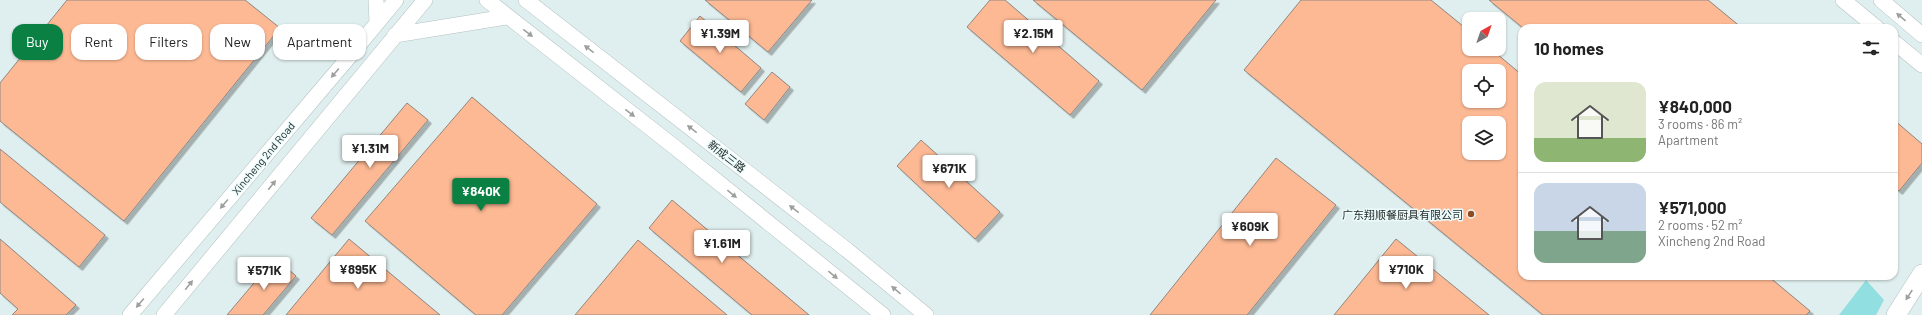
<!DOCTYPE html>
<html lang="en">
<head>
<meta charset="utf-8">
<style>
	:root { --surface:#fff; --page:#f6f6f6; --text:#222; --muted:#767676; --line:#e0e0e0; --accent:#0b8043 }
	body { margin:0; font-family:Barlow,"Noto Sans SC",sans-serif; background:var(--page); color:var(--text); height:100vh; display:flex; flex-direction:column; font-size:15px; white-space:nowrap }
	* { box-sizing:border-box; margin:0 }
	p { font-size:13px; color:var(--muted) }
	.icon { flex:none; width:22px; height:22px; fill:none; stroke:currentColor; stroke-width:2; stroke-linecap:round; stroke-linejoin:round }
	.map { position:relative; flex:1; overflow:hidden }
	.panel { position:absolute; left:1518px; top:24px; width:380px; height:256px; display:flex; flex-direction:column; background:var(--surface); border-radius:12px; box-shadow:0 1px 3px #0004 }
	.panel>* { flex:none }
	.top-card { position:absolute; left:12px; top:24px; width:380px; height:36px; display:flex; gap:8px }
	.needle { width:26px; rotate:40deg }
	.tools { position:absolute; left:1462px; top:12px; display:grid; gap:8px }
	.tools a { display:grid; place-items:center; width:44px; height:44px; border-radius:8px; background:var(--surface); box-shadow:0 1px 3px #0004; font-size:20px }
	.price { position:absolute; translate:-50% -34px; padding:0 9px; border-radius:4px; background:#fff; color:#222; font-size:13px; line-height:26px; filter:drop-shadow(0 1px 2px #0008) }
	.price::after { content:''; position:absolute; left:50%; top:24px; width:12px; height:9px; margin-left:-6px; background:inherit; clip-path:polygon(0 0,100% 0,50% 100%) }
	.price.current { background:var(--accent); color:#fff }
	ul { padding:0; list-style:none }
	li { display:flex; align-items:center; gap:12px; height:100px; padding:0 16px }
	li+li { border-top:1px solid var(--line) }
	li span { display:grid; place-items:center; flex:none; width:112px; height:80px; border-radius:12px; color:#555 }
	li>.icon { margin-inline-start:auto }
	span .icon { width:48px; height:48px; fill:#fffc; stroke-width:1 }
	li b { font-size:17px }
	h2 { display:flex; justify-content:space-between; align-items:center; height:48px; padding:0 16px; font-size:17px }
	.pill { padding:0 14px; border-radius:12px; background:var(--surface); box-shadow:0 1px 3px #0004; font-size:14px; line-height:36px }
	.pill.current { background:var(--accent); color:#fff }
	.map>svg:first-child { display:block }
</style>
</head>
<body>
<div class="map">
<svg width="1922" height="315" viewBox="0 0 1922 315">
	<defs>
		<filter id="shadow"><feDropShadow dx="3.5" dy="3.5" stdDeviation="0" flood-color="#0004"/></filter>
	</defs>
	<rect width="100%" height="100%" fill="#dfeeee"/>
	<path fill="#92dfe1" d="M1866 280 1884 300 1876 315H1839Z"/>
	<path fill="#fdb994" stroke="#918781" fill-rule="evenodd" filter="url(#shadow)" d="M67 0H245L280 28 124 221 0 121V83Z
		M705 0H812L768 52Z
		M990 0H1005L1099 81 1070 115 967 27Z
		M1033 0H1216L1142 90Z
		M1301 0H1431L1469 31V49H1491L1522 75V276H1768L1810 311 1806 315H1543L1244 70ZM1469 71H1499V101H1469ZM1469 123H1499V153H1469Z
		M1489 0H1708L1742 28H1523Z
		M700 16 761 68 741 92 680 41Z
		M772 72 790 87 764 120 745 104Z
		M472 97 597 204 502 315H476L365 221Z
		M407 103 428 120 332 235 311 218Z
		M1894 120 1922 144V163L1899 191 1894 187Z
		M921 140 1000 212 975 239 897 166Z
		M0 149 105 235 79 267 0 202Z
		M1276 158 1336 205 1247 315H1150Z
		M672 200 809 315H752L649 228Z
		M0 239 76 305 66 315H12L18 309 0 293Z
		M349 239 440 315H286Z
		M1396 239 1489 315H1334Z
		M638 240 727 315H575Z
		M275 258 296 276 263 315H227Z"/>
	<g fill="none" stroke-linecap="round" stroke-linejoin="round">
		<g stroke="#b3c1c1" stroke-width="16">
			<path id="tertiary" d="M376 0 377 22
				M487 0 672 145 883 315
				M526 0 847 250 926 315
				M1843 0 1877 28
				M1881 0 1922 35
				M395 35 506 17
				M1894 42 1922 65
				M130 315 349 57 396 0
				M164 315 425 0"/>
		</g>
		<g stroke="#b3c1c1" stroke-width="20">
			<path id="primary" d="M1896 315 1922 274"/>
		</g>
		<use href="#tertiary" stroke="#fff" stroke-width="15"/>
		<use href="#primary" stroke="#fff" stroke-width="19"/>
	</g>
	<defs><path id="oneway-solid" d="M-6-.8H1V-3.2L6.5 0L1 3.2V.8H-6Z"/></defs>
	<g fill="#9ea0a0">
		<use href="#oneway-solid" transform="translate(1901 17) rotate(-140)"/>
		<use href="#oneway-solid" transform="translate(528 33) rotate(38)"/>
		<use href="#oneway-solid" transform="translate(589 49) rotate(-142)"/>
		<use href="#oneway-solid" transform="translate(335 73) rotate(130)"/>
		<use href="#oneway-solid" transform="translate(630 113) rotate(38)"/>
		<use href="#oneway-solid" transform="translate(692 129) rotate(-142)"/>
		<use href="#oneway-solid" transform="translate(272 185) rotate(-51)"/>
		<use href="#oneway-solid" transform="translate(732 194) rotate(39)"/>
		<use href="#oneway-solid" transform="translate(224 204) rotate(130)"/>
		<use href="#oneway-solid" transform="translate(794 209) rotate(-142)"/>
		<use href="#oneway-solid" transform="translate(833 275) rotate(39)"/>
		<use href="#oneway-solid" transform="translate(189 285) rotate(-51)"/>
		<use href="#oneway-solid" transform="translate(896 290) rotate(-140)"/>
		<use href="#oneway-solid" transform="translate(1909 295) rotate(123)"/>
		<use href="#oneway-solid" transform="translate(140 303) rotate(130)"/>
	</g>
	<circle fill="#904c20" stroke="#ecfbfb" stroke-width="1.5" cx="1471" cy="214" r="4"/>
	<g text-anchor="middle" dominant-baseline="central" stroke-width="3" stroke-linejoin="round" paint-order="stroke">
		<g font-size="11" fill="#272c2c" stroke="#ecfbfb">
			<text transform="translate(727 156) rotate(38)">新成三路</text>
			<text transform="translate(263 158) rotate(-50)">Xincheng 2nd Road</text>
		</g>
		<g font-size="11" fill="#272c2c" stroke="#ecfbfb" text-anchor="end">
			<text x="1463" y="214">广东翔顺餐厨具有限公司</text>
		</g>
	</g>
</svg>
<div class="tools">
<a><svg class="needle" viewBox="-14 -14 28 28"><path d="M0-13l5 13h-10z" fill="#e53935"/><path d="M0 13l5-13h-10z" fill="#767676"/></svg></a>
<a><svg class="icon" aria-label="locate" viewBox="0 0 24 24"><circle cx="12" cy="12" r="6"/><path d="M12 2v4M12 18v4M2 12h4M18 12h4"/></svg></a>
<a><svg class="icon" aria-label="layers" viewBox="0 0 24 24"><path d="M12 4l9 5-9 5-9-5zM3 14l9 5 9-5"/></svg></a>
</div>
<b class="price" style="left:720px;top:54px">¥1.39M</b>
<b class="price" style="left:1033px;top:54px">¥2.15M</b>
<b class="price" style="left:370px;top:169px">¥1.31M</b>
<b class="price" style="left:949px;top:189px">¥671K</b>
<b class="price current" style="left:481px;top:212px">¥840K</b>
<b class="price" style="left:1250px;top:247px">¥609K</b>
<b class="price" style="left:722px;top:264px">¥1.61M</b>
<b class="price" style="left:358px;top:290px">¥895K</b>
<b class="price" style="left:1406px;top:290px">¥710K</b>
<b class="price" style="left:264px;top:291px">¥571K</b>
<div class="top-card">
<a class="pill current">Buy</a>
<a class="pill">Rent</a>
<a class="pill">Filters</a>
<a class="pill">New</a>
<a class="pill">Apartment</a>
</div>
<section class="panel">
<h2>10 homes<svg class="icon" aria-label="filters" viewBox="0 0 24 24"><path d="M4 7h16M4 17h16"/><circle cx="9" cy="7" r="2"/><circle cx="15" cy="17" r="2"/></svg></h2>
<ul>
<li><span style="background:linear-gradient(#dfe7d0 70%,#8fb573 0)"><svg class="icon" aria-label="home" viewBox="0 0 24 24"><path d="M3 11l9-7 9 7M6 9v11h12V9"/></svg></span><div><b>¥840,000</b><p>3 rooms · 86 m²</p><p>Apartment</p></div></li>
<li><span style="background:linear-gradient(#c9d6e8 60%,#7fa58c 0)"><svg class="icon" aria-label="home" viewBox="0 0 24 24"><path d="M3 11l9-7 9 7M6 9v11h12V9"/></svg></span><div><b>¥571,000</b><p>2 rooms · 52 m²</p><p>Xincheng 2nd Road</p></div></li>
</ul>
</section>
</div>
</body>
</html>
